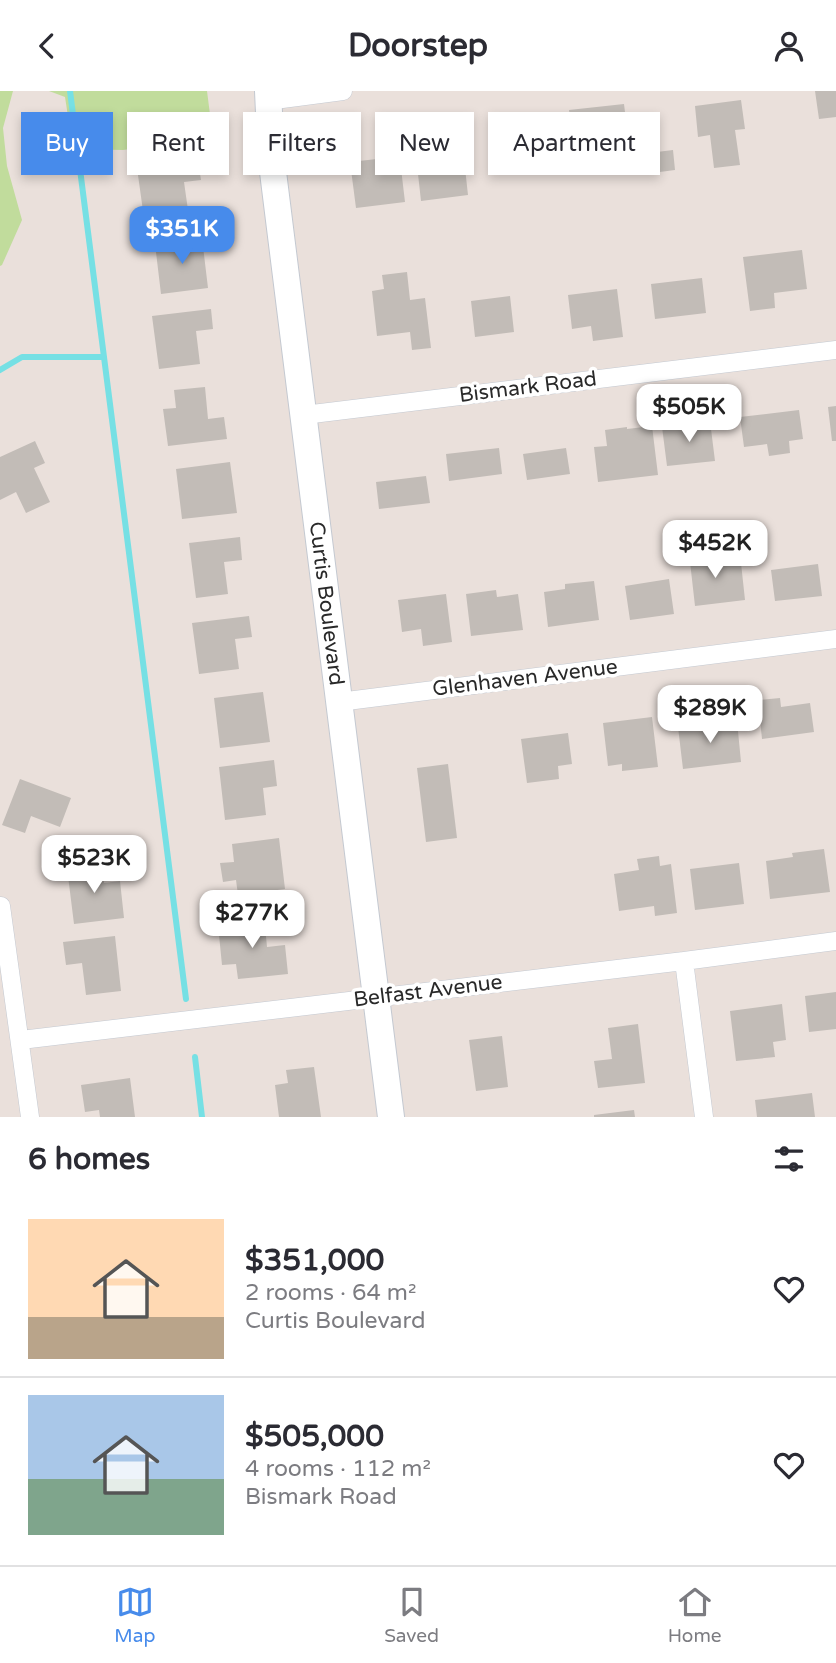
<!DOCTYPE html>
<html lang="en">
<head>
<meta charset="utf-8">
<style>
	:root { --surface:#fff; --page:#f7f7f7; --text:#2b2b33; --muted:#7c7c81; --line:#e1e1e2; --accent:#478beb }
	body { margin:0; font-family:"Varela Round",sans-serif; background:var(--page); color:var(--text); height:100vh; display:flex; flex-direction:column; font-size:26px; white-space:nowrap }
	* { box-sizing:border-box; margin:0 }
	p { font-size:23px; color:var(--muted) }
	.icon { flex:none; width:38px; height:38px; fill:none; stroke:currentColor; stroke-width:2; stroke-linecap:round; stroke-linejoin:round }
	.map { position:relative; height:1026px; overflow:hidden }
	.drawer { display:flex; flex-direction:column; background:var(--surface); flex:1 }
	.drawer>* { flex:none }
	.guide { position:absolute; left:21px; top:21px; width:794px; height:63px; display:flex; gap:14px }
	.price { position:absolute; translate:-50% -60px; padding:0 16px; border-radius:14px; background:#fff; color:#222; font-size:23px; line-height:46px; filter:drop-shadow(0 2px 4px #0008) }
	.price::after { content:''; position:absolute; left:50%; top:42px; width:21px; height:16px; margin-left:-10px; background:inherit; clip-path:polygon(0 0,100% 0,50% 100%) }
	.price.current { background:var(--accent); color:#fff }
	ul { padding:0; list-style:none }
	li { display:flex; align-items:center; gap:21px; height:175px; padding:0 28px }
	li+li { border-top:2px solid var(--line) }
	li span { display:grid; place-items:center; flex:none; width:196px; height:140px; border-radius:0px; color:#555 }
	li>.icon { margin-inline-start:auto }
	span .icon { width:84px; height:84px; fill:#fffc; stroke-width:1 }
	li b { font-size:30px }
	h2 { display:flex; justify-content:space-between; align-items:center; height:84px; padding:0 28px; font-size:30px }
	.tag { padding:0 24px; border-radius:0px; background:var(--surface); box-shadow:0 4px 10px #0003; font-size:24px; line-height:63px }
	.tag.current { background:var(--accent); color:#fff }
	header { display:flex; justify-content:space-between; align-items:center; height:91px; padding:0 28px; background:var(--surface); font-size:32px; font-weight:800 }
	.menu { display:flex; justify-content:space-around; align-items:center; height:98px; border-top:2px solid var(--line); background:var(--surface); font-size:19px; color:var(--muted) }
	.menu a { display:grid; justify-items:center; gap:4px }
	.menu .current { color:var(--accent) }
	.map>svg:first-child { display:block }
</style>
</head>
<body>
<header><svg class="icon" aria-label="back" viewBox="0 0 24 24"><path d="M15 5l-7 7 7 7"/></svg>Doorstep<svg class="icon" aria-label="person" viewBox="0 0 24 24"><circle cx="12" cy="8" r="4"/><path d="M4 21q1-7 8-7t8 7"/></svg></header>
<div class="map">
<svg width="836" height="1026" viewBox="0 0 836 1026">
	<rect width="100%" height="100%" fill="#eae0db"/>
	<path fill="#c1dc9c" d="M0 0H13L3 37 7 75 22 129 2 174 0 175Z
		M49 0H207L213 47 123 59 73 58 65 6Z"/>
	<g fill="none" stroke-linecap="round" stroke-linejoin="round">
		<path stroke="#76e0e4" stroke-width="6" d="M70 0 186 908
			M0 279 22 266H104
			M195 966 202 1026"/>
	</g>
	<path fill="#c2bcb7" d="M815 0H836V26L819 28Z
		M741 9 745 38 735 39 740 74 714 77 710 44 698 46 695 15Z
		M624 13 630 62 575 68 569 19Z
		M546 32 551 74 498 81 493 39Z
		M398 52 405 111 356 117 350 71 377 68 375 55Z
		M463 59 468 104 421 110 416 65Z
		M673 59 675 79 652 82 649 62Z
		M198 70 201 89 184 91 189 126 155 130 154 118 143 120 137 77Z
		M202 147 208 197 161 203 155 153Z
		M802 159 807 198 774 202 775 217 750 220 743 166Z
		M407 181 410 209 425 207 431 257 412 259 410 241 377 245 372 200 384 198 382 184Z
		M702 187 706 222 655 228 651 193Z
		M617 198 623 246 593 250 591 235 572 238 568 204Z
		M510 205 514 241 475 246 471 210Z
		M211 218 213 238 196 240 200 273 159 278 152 225Z
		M205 296 208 328 224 326 227 348 168 355 163 318 176 317 174 299Z
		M836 315V350H832L828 316Z
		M799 319 803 348 789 350 790 362 769 365 767 353 744 356 740 326Z
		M710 330 715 370 667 375 662 336Z
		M652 335 658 384 598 391 594 356 607 355 605 339 627 336V338Z
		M35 350 45 372 34 377 50 411 26 422 16 401 0 409V366Z
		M499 357 502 383 449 390 446 363Z
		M566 357 570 383 527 389 523 363Z
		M230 371 237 422 182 428 176 378Z
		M426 385 430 412 379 418 376 391Z
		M240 446 242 469 224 471 228 503 196 507 189 452Z
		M715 459 717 475 741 472 745 509 695 515 689 462Z
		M818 473 822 505 775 510 771 479Z
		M669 488 674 523 630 529 625 495Z
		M594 490 599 529 548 536 544 501 565 498V493Z
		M496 499 497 506 518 503 523 539 471 545 466 503Z
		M446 503 452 551 423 555 421 538 402 541 398 509Z
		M249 525 252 546 235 548 239 578 199 583 192 532Z
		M263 601 270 651 220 657 214 607Z
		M780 607 781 616 810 612 814 641 762 648 758 609Z
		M652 626 658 676 622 680V673L608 675 603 632Z
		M737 630 741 671 683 678 678 636Z
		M568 642 572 673 558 675 559 688 527 692 521 648Z
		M274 669 277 695 263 697 266 724 225 729 219 676Z
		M448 673 457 747 426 751 417 677Z
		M20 688 71 707 60 736 31 725 25 742 2 734Z
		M279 747 285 798 238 804 236 789 223 791 220 772 234 771 232 753Z
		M824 758 830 801 770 808 766 770 793 766 792 762Z
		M659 765 660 775 671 773 677 822 655 825 654 815 619 820 614 783 639 779 637 768Z
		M102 772 104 792 120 790 124 827 74 833 67 777Z
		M739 772 744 813 695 819 690 778Z
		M264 825 267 856 285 854 288 883 238 888 236 873 222 874 219 844 232 843 231 828Z
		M115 845 121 900 86 904 82 872 66 874 63 851Z
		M836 901V938L809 941 805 905Z
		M782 913 786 949 773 951 775 966 736 970 730 920Z
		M638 933 645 992 598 997 594 970 612 968 608 937Z
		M502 945 508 996 476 1000 469 949Z
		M314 976 321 1026H279L275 994 288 992 286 979Z
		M130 987 135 1026H100L99 1019 85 1021 81 994Z
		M812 1002 815 1026H757L755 1009Z
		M634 1019 635 1026H594V1024Z"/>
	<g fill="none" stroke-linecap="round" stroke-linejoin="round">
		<g stroke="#c4c9d1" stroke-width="19">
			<path id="street" d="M267 10 343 0
				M304 324 836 259
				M339 611 836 548
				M0 815H1L30 1026
				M684 870 704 1026
				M21 949 684 870 836 850"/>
		</g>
		<g stroke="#c4c9d1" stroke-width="28">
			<g id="secondary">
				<path id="s1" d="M268 0 271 65 391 1026"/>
			</g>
		</g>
		<use href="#street" stroke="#fff" stroke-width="18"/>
		<use href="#secondary" stroke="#fff" stroke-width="26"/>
	</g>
	<g text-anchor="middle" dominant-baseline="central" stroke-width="7" stroke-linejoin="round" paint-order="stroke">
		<g font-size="21" fill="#292929" stroke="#fff">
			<text transform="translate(528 296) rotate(-7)">Bismark Road</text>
			<text stroke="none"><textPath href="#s1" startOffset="516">Curtis Boulevard</textPath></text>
			<text transform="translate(525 587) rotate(-7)">Glenhaven Avenue</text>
			<text transform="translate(428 900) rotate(-7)">Belfast Avenue</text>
		</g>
	</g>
</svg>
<b class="price current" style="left:182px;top:175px">$351K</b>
<b class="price" style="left:689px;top:353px">$505K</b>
<b class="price" style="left:715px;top:489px">$452K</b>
<b class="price" style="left:710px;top:654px">$289K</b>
<b class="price" style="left:94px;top:804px">$523K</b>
<b class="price" style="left:252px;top:859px">$277K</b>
<div class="guide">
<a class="tag current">Buy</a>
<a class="tag">Rent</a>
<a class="tag">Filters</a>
<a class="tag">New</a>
<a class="tag">Apartment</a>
</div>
</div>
<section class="drawer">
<h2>6 homes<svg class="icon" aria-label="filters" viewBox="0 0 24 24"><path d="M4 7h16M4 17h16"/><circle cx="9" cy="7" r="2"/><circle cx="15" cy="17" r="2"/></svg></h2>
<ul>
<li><span style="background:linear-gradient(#ffd9b3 70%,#b9a48a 0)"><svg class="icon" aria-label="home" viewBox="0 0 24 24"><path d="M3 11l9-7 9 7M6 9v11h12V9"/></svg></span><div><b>$351,000</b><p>2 rooms · 64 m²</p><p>Curtis Boulevard</p></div><svg class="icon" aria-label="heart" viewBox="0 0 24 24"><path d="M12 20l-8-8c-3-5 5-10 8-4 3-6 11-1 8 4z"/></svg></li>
<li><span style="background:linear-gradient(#a9c7e8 60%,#7fa58c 0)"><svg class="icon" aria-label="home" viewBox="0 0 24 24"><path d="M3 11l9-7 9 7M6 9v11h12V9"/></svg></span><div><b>$505,000</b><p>4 rooms · 112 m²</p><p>Bismark Road</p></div><svg class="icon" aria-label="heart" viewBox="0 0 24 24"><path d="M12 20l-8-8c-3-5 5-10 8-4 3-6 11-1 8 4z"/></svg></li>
</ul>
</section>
<nav class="menu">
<a class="current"><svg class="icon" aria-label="map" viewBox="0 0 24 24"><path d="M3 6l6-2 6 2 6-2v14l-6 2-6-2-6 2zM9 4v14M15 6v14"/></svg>Map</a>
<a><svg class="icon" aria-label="saved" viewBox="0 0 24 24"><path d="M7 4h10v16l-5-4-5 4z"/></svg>Saved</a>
<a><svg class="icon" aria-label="home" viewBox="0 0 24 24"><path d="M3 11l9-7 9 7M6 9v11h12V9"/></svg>Home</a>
</nav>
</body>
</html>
